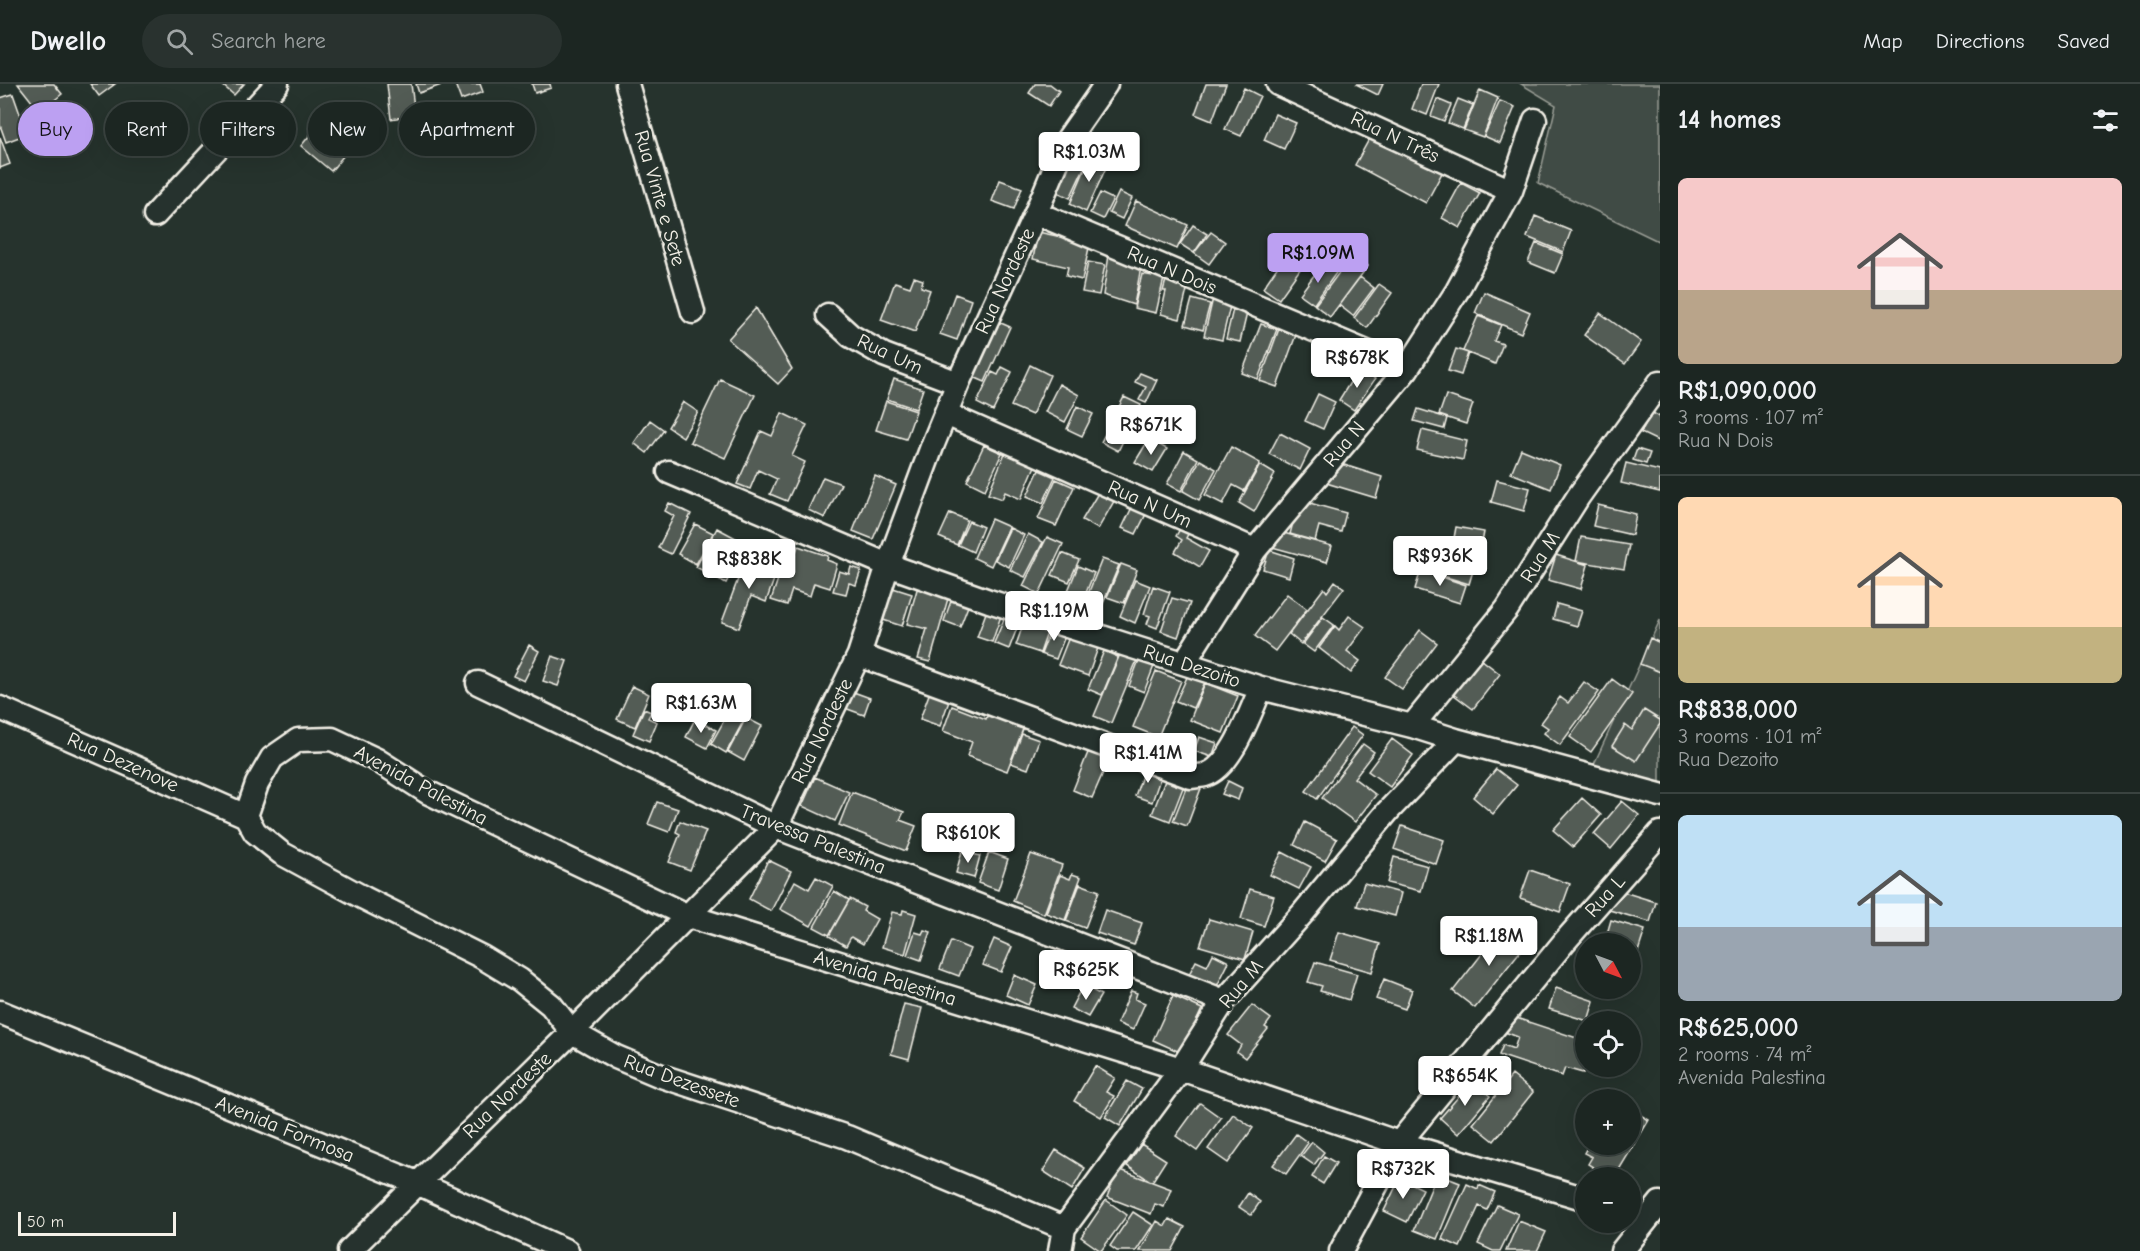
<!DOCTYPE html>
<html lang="en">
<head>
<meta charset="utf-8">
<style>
	:root { --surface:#1c2622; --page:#29322f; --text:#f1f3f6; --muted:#a0a5a5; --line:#3a4340; --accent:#bca0f2 }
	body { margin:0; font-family:"Comic Neue",sans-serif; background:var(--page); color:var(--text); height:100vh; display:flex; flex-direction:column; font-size:22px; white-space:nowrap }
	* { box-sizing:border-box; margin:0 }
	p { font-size:20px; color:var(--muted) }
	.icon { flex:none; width:33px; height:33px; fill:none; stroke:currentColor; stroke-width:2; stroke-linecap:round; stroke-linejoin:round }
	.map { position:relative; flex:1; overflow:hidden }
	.drawer { display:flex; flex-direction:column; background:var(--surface); width:480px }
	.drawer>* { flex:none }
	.top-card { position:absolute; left:18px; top:18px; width:570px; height:54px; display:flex; gap:12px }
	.needle { width:39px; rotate:131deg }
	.buttons { position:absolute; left:1575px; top:849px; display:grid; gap:12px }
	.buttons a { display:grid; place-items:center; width:66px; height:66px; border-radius:50%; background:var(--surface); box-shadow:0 6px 24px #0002,0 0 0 2px var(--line); font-size:30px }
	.scale { position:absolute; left:18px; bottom:15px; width:158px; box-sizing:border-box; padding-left:6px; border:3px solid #f4f1e8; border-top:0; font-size:16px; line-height:21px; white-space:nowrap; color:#f4f1e8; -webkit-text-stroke:4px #26332d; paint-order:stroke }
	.price { position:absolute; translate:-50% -51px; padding:0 14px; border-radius:6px; background:#fff; color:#222; font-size:20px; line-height:39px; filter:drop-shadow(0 2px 3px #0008) }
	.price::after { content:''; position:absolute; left:50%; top:36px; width:18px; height:14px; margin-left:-9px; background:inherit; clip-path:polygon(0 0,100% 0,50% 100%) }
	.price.active { background:var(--accent); color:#111 }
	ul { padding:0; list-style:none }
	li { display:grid; align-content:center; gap:12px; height:318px; padding:0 18px }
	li+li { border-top:2px solid var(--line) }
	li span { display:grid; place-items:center; height:186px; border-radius:9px; color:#555 }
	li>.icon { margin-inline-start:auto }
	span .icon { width:108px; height:108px; fill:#fffc; stroke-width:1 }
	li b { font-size:26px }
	h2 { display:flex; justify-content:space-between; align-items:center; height:72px; padding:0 18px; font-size:26px }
	.tag { padding:0 21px; border-radius:27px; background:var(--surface); box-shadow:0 6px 24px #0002,0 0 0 2px var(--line); font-size:21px; line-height:54px }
	.tag.active { background:var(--accent); color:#111 }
	header { display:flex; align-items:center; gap:36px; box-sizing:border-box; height:84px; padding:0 30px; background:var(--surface); border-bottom:2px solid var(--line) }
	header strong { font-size:28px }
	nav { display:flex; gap:33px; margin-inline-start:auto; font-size:21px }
	.search { width:420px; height:54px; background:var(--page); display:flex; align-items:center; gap:15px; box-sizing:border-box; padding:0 21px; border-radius:33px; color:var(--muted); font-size:22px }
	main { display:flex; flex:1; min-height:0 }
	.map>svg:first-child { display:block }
</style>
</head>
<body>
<header>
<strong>Dwello</strong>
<div class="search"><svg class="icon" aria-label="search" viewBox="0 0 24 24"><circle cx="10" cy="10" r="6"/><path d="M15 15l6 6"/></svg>Search here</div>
<nav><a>Map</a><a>Directions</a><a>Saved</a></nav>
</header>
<main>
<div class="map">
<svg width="1660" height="1167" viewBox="0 0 1660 1167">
	<rect width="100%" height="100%" fill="#26332d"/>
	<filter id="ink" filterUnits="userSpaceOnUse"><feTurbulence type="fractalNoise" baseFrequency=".0167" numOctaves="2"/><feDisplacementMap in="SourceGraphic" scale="12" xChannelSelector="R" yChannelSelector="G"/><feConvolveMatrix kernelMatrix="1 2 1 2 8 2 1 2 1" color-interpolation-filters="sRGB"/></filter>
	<g filter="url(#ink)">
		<path fill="#414b45" stroke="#9a9e96" stroke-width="1.5" d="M1521 0H1660V158L1538 99 1556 21Z
			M1660 536V710L1589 691Z"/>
		<path fill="#525c55" stroke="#f4f1e8" stroke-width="1.5" d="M18 0H54L62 10 40 28Z
			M90 0H115L99 12Z
			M221 0H244L234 11Z
			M387 0H411L415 31 391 35Z
			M416 0H444L419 9Z
			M455 0H480L483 8 461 16Z
			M532 0H550L551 4 535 9Z
			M1035 0H1050L1059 7 1049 22 1029 9Z
			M1206 0H1226L1212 37 1195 30Z
			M1356 0H1383L1378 11Z
			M1421 0H1439L1427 31 1412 25Z
			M1244 4 1260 12 1241 52 1225 45Z
			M1480 6 1498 14 1483 53 1464 46Z
			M13 10 27 50 6 58 0 41V14Z
			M1437 15 1451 21 1444 37 1431 32Z
			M1458 15 1473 21 1463 45 1448 39Z
			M1500 17 1515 23 1500 59 1484 52Z
			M334 18 366 43 346 69 314 44Z
			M1275 30 1296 39 1284 65 1264 56Z
			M314 46 344 71 331 87 301 62Z
			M1372 50 1443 87 1426 119 1355 81Z
			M0 53 10 80 0 84Z
			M1074 63 1090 71 1070 114 1055 107Z
			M1091 71 1108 79 1086 128 1070 120Z
			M1000 96 1022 104 1014 125 992 117Z
			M1461 99 1480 109 1460 144 1442 134Z
			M1119 108 1132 114 1122 135 1109 129Z
			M1100 109 1113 115 1103 135 1090 129Z
			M1136 117 1188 141 1177 165 1125 142Z
			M1535 132 1571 147 1563 168 1527 153Z
			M1193 141 1207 150 1194 169 1180 160Z
			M1038 148 1090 159 1082 196 1066 192 1068 183 1033 175Z
			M1211 148 1225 158 1209 180 1194 169Z
			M1298 153 1315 164 1279 215 1263 204Z
			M1536 159 1563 170 1555 189 1528 178Z
			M1109 171 1141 183 1134 221 1103 211Z
			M1352 171 1368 182 1330 233 1315 221Z
			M1088 178 1105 181 1099 211 1082 208Z
			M1323 179 1336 189 1314 220 1300 210Z
			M1142 190 1164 194 1156 229 1134 224Z
			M914 193 923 196 921 203 930 206 915 248 881 236 895 198 910 203Z
			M1360 193 1374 204 1353 232 1339 221Z
			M1166 196 1188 202 1180 235 1161 230 1166 207H1163Z
			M1379 200 1392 209 1367 244 1354 234Z
			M1484 208 1530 228 1521 249 1475 229Z
			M955 210 971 216 957 256 940 250Z
			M1213 214 1231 218 1222 256 1204 252Z
			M1192 215 1210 220 1203 246 1185 241Z
			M756 224 792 285 778 300 728 255Z
			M1233 225 1247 229 1240 258 1226 255Z
			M1600 229 1641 258 1625 280 1584 251Z
			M1478 232 1501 241 1494 257 1503 260 1495 280 1463 267Z
			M994 236 1010 243 985 298 969 291Z
			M1261 240 1277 245 1258 295 1242 289Z
			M1280 242 1297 248 1277 303 1260 297Z
			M1456 265 1468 269 1461 291 1448 287Z
			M1030 281 1050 291 1032 331 1011 322Z
			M1002 283 1012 288 993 327 977 319 992 288 998 291Z
			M1359 284 1375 295 1354 326 1339 316Z
			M1140 289 1157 296 1146 319 1139 316 1146 303 1135 298Z
			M720 295 755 311 725 374 690 358Z
			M894 295 923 305 916 325 887 315Z
			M1059 300 1079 311 1065 338 1045 328Z
			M1318 310 1335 318 1323 345 1305 337Z
			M1446 311 1473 320 1466 340 1439 331Z
			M1124 313 1141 321 1118 367 1101 358Z
			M886 317 916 327 906 355 876 346Z
			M683 318 698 328 683 353 668 343Z
			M1077 322 1093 330 1082 352 1067 345Z
			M1418 325 1447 334 1444 345 1414 337Z
			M1651 328 1660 333V358L1641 349Z
			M782 329 807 341 792 372 805 378 787 417 770 410 777 395 758 386 750 405 737 400 761 347 772 352Z
			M650 336 664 346 647 369 634 359Z
			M1422 346 1467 357 1463 376 1417 366Z
			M1280 349 1310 365 1300 386 1269 370Z
			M1149 355 1167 365 1153 388 1135 378Z
			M984 361 1002 369 985 406 967 397Z
			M1231 363 1260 379 1244 407 1233 401 1223 420 1205 411Z
			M1521 365 1560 381 1551 405 1511 389Z
			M1637 365 1650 369 1646 380 1633 376Z
			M1184 367 1198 375 1181 407 1167 400Z
			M1005 369 1035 382 1021 415 1005 408 1002 415 988 410Z
			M1200 376 1216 385 1199 416 1183 407Z
			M1338 379 1382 393 1376 414 1323 398Z
			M1626 379 1660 387V408L1621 399Z
			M1260 381 1275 390 1254 428 1239 419Z
			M1039 386 1055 393 1043 419 1027 412Z
			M875 392 896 401 873 455 853 447Z
			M823 393 841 400 825 434 808 426Z
			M1056 395 1074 403 1056 442 1038 435Z
			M1497 396 1530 404 1524 427 1491 418Z
			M1101 404 1117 412 1098 445 1082 436Z
			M1299 416 1346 429 1341 448 1319 442 1315 457 1290 450Z
			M1135 417 1149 424 1136 450 1122 444Z
			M669 419 691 430 671 470 658 464 674 432 665 427Z
			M1598 421 1636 430 1632 451 1593 442Z
			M950 429 967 436 957 461 939 453Z
			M991 435 1009 443 991 482 974 474Z
			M969 437 983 443 973 468 958 461Z
			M1184 438 1192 443 1186 454 1209 467 1200 483 1175 468 1182 456 1176 452Z
			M695 440 713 449 696 480 678 470Z
			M1456 443 1484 448 1480 470 1452 465Z
			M717 444 747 460 726 499 696 483Z
			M1010 444 1024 451 1009 483 995 476Z
			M1276 447 1332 462 1327 478 1272 463Z
			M1028 450 1043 458 1025 493 1010 486Z
			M1047 453 1063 460 1039 510 1023 502Z
			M1581 453 1629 461 1624 485 1576 477Z
			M798 462 828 472 827 476 837 480 830 504 814 499 810 512 792 506 787 521 771 516 784 477 792 479Z
			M1438 465 1476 477 1469 500 1430 488Z
			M1269 466 1294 474 1289 493 1263 485Z
			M1062 469 1079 476 1069 498 1052 491Z
			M747 471 760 476V481L777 487 766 518 751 512 739 544 722 538Z
			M1556 471 1588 481 1581 505 1548 496Z
			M1102 475 1119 481 1102 522 1086 515Z
			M1121 480 1137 486 1124 519 1107 513Z
			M1078 482 1094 489 1083 516 1067 509Z
			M851 483 861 486 856 501 849 499 846 510 833 507 839 487 849 490Z
			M1421 486 1466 501 1460 519 1415 505Z
			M1135 496 1150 502 1135 539 1120 532Z
			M1335 497 1344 504 1301 560 1289 550 1324 504 1327 508Z
			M918 502 949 511 930 578 918 575 927 545 907 540Z
			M1153 502 1170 508 1157 544 1147 540 1150 532 1144 530Z
			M893 504 912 510 902 542 883 536Z
			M1287 510 1307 525 1275 567 1255 552Z
			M953 511 970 517 960 543 944 537Z
			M1172 514 1190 519 1178 553 1161 547Z
			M1557 520 1582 527 1577 542 1553 535Z
			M987 526 1001 532 992 558 977 553Z
			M1349 532 1365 543 1347 567 1360 577 1351 589 1319 564 1335 542 1339 546Z
			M1005 533 1019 539 1009 565 994 559Z
			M1323 533 1334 541 1314 568 1303 560Z
			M1024 538 1048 546 1040 569 1016 561Z
			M1052 542 1067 547 1056 575 1041 570Z
			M1420 546 1437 559 1402 605 1385 593Z
			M1069 553 1098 564 1088 592 1058 581Z
			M1650 554 1660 559V588L1640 580Z
			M529 561 539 567 524 597 513 592Z
			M1123 563 1140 569 1111 639 1094 632Z
			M1104 567 1118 573 1102 611 1088 605Z
			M552 572 567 577 558 602 543 597Z
			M1477 572 1500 590 1473 625 1449 607Z
			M1139 576 1154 582 1144 608 1129 602Z
			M1156 587 1181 597 1158 653 1133 643Z
			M1188 591 1205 598 1193 624 1176 617Z
			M1612 595 1632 610 1591 668 1570 653Z
			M1584 598 1599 608 1560 661 1544 649 1548 644 1541 639 1560 613 1568 619Z
			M1205 599 1238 612 1223 649 1190 636Z
			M632 602 649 610 635 643 617 635Z
			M932 602 952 609 940 642 920 635Z
			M848 606 870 614 864 631 842 623Z
			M952 622 986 635 990 625 1013 633 1010 641 1023 645 1007 687 967 672 972 658 943 647Z
			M644 625 651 628 648 634 657 638 649 657 633 650Z
			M730 626 745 634 726 669 711 660Z
			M1644 626 1660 636V640L1636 677 1612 662 1625 641 1632 646Z
			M746 634 762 642 744 677 728 668Z
			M695 635 716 646 707 664 686 653Z
			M1352 643 1363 651 1317 715 1306 707Z
			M1022 650 1039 656 1028 685 1011 679Z
			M1199 653 1217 659 1212 673 1194 667Z
			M1392 655 1413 671 1390 703 1368 687Z
			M1363 660 1374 668 1354 694 1376 711 1355 738 1322 714Z
			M1089 666 1109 675 1092 714 1073 706Z
			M1145 683 1162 689 1152 718 1135 712Z
			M1496 685 1517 701 1493 730 1473 713Z
			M815 693 849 708 835 737 802 722Z
			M1166 694 1184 701 1170 737 1152 730Z
			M1190 694 1203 699 1187 742 1173 737Z
			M1228 697 1242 704 1238 716 1222 710Z
			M852 708 904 728 900 736 916 742 906 767 839 741Z
			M1582 714 1601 731 1573 763 1553 746Z
			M1622 717 1639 731 1611 765 1594 750Z
			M657 718 678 725 669 748 648 740Z
			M680 737 706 747 690 786 669 778 680 750 676 748Z
			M1305 738 1337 755 1325 777 1294 761Z
			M1402 742 1444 756 1436 780 1394 765Z
			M962 767 980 772 974 794 956 789Z
			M989 768 1008 775 998 806 978 799Z
			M1282 768 1311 783 1299 805 1270 791Z
			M1031 770 1062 781 1044 830 1013 817Z
			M1394 773 1428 782 1421 807 1387 799Z
			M768 776 791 787 771 827 749 815Z
			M1530 786 1570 800 1560 828 1520 814Z
			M1072 790 1081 793 1065 836 1046 829 1060 791 1070 795Z
			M816 793 833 802 811 842 780 825 795 797 809 805Z
			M1364 799 1401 809 1395 832 1357 822Z
			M1080 800 1099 807 1085 844 1066 837Z
			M1250 805 1274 812 1264 842 1241 835Z
			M834 807 849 816 829 851 814 843Z
			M1620 807 1656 818 1650 838 1606 825Z
			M850 815 865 823 863 827 877 835 863 860 851 853 846 862 829 852Z
			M903 826 916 830 905 870 882 863 892 828 902 830Z
			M1105 826 1142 839 1134 861 1097 849Z
			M1209 835 1253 848 1245 875 1200 862Z
			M1611 836 1645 846 1635 877 1630 875V860H1604Z
			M1503 843 1526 860 1475 924 1453 907Z
			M924 846 931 848 921 876 907 871 915 848 922 850Z
			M1339 848 1380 860 1372 888 1330 876Z
			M994 855 1012 863 1001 888 983 881Z
			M951 857 970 865 959 892 940 885Z
			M1213 870 1229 878 1214 908 1187 894 1196 877 1207 882Z
			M1315 878 1357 890 1349 916 1320 907 1322 902 1308 898Z
			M1014 891 1037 901 1028 921 1006 911Z
			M1384 895 1412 906 1405 925 1376 915Z
			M1083 901 1101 911 1088 933 1071 924Z
			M1556 904 1594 917 1588 937 1549 925Z
			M1131 907 1137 909 1135 915 1145 919 1133 946 1117 939Z
			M1173 912 1202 925 1182 969 1153 956Z
			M904 920 922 924 909 975 891 970Z
			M1252 921 1271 935 1265 943 1268 945 1245 974 1237 968 1241 961 1228 951Z
			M1507 931 1586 957V982L1583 989 1565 984 1562 992 1499 971 1503 961 1514 965 1518 953 1502 947Z
			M1095 982 1115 994 1106 1008 1114 1012 1101 1033 1074 1017Z
			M1512 991 1533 1008 1494 1057 1473 1040Z
			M1127 997 1142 1005 1120 1042 1105 1033Z
			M1472 997 1490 1012 1458 1050 1440 1034Z
			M1200 1019 1221 1034 1197 1067 1176 1052Z
			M1630 1025 1649 1036 1614 1094H1610L1588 1080 1592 1073 1584 1069 1589 1060H1630Z
			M1233 1030 1253 1044 1228 1079 1208 1065Z
			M1296 1050 1308 1059 1286 1090 1273 1081Z
			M1312 1058 1324 1068 1314 1081 1301 1072Z
			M1141 1060 1166 1076 1152 1098 1127 1082Z
			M1056 1066 1085 1084 1072 1106 1043 1087Z
			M1324 1072 1336 1079 1323 1100 1312 1093Z
			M1118 1085 1171 1105 1164 1123 1155 1120 1151 1130 1107 1113Z
			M1437 1090 1460 1099 1437 1155 1414 1146Z
			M1400 1094 1423 1105 1407 1138 1384 1127Z
			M1467 1100 1478 1105 1479 1101 1495 1108 1487 1126 1479 1122 1460 1163 1442 1155Z
			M1248 1109 1260 1118 1251 1131 1239 1123Z
			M1106 1116 1127 1131 1101 1167 1081 1153Z
			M1497 1121 1518 1130 1500 1167H1493L1478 1160Z
			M1133 1128 1153 1141 1136 1167H1117L1110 1162Z
			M1169 1135 1185 1143 1172 1167H1140L1157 1137 1165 1142Z
			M1519 1137 1546 1148 1537 1167H1506Z"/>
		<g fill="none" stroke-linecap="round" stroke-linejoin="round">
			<g stroke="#f4f1e8" stroke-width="27">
				<path id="minor" d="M627 0 693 228
					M1278 0 1511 107
					M1036 129 1407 285
					M155 131 277 0
					M828 231 851 252 884 271 958 299
					M946 330 1255 466
					M669 388 888 481 989 517 1261 604 1412 642 1456 656 1660 711
					M859 571 1191 693C1196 692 1201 692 1205 691 1232 683 1250 628 1261 604
					M1184 579 1255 466 1407 285 1457 207 1511 107 1535 36
					M478 599 776 743 1224 917
					M0 624 246 732
					M1412 642 1507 525 1578 413 1660 298
					M246 732 257 700 272 674 298 656 332 655 377 676 427 708 688 832 1181 985 1399 1059 1586 1115
					M246 732 255 748 281 769 364 814 482 873 520 896 551 921 572 948 616 973 661 992 847 1053 1064 1144
					M0 928 417 1099 567 1167
					M349 1167 572 948 776 743 859 571 888 481 933 360 958 299 1036 129 1065 59 1106 0
					M1060 1167 1064 1144 1181 985 1224 917 1303 829 1388 727 1456 656
					M1341 1167 1399 1059 1565 857 1660 749
					M1622 1167 1660 1119"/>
			</g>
			<use href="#minor" stroke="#26332d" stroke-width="22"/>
		</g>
	</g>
	<g text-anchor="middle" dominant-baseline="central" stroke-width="6" stroke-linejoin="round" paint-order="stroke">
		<g font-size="20" fill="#f4f1e8" stroke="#26332d">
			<text transform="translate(1395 53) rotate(25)">Rua N Três</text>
			<text transform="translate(660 114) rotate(74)">Rua Vinte e Sete</text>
			<text transform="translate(1172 186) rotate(23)">Rua N Dois</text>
			<text transform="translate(1005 197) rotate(-65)">Rua Nordeste</text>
			<text transform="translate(890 270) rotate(25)">Rua Um</text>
			<text transform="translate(1344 360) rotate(-50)">Rua N</text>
			<text transform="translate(1150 420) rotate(24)">Rua N Um</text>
			<text transform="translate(1540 473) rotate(-58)">Rua M</text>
			<text transform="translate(1192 582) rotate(18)">Rua Dezoito</text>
			<text transform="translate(822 647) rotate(-64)">Rua Nordeste</text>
			<text transform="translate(123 678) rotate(24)">Rua Dezenove</text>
			<text transform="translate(421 701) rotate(28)">Avenida Palestina</text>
			<text transform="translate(813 755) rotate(22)">Travessa Palestina</text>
			<text transform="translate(1605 812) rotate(-48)">Rua L</text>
			<text transform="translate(885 894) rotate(17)">Avenida Palestina</text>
			<text transform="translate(1241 900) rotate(-50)">Rua M</text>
			<text transform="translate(682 997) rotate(20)">Rua Dezessete</text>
			<text transform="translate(507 1011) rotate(-44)">Rua Nordeste</text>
			<text transform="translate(285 1045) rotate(22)">Avenida Formosa</text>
		</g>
	</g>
</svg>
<div class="buttons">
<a><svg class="needle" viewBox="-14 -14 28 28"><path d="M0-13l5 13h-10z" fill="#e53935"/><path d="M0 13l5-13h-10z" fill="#a0a5a5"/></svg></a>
<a><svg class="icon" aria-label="locate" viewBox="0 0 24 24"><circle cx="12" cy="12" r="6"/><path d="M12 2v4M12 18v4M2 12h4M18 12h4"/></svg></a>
<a>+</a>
<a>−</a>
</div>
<div class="scale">50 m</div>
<b class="price" style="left:1089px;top:99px">R$1.03M</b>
<b class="price active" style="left:1318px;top:200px">R$1.09M</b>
<b class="price" style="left:1357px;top:305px">R$678K</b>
<b class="price" style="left:1151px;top:372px">R$671K</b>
<b class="price" style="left:1440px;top:503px">R$936K</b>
<b class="price" style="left:749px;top:506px">R$838K</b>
<b class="price" style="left:1054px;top:558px">R$1.19M</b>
<b class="price" style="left:701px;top:650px">R$1.63M</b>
<b class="price" style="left:1148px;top:700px">R$1.41M</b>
<b class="price" style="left:968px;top:780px">R$610K</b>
<b class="price" style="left:1489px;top:883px">R$1.18M</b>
<b class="price" style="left:1086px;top:917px">R$625K</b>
<b class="price" style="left:1465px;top:1023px">R$654K</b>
<b class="price" style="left:1403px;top:1116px">R$732K</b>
<div class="top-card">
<a class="tag active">Buy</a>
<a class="tag">Rent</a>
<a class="tag">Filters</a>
<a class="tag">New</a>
<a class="tag">Apartment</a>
</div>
</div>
<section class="drawer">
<h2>14 homes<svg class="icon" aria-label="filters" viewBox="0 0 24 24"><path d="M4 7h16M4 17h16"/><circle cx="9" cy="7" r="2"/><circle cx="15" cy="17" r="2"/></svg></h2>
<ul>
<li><span style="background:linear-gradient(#f6c9c9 60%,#b9a48a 0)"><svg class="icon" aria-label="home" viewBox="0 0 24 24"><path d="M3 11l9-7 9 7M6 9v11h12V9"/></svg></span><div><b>R$1,090,000</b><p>3 rooms · 107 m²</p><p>Rua N Dois</p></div></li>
<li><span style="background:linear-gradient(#ffd9b3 70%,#c2b280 0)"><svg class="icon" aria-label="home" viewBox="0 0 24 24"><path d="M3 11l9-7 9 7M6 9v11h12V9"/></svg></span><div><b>R$838,000</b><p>3 rooms · 101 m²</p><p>Rua Dezoito</p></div></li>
<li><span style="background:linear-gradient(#bfe0f5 60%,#9aa5b1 0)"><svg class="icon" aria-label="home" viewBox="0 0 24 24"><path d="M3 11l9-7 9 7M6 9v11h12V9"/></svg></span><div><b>R$625,000</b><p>2 rooms · 74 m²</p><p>Avenida Palestina</p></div></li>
</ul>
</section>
</main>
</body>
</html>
